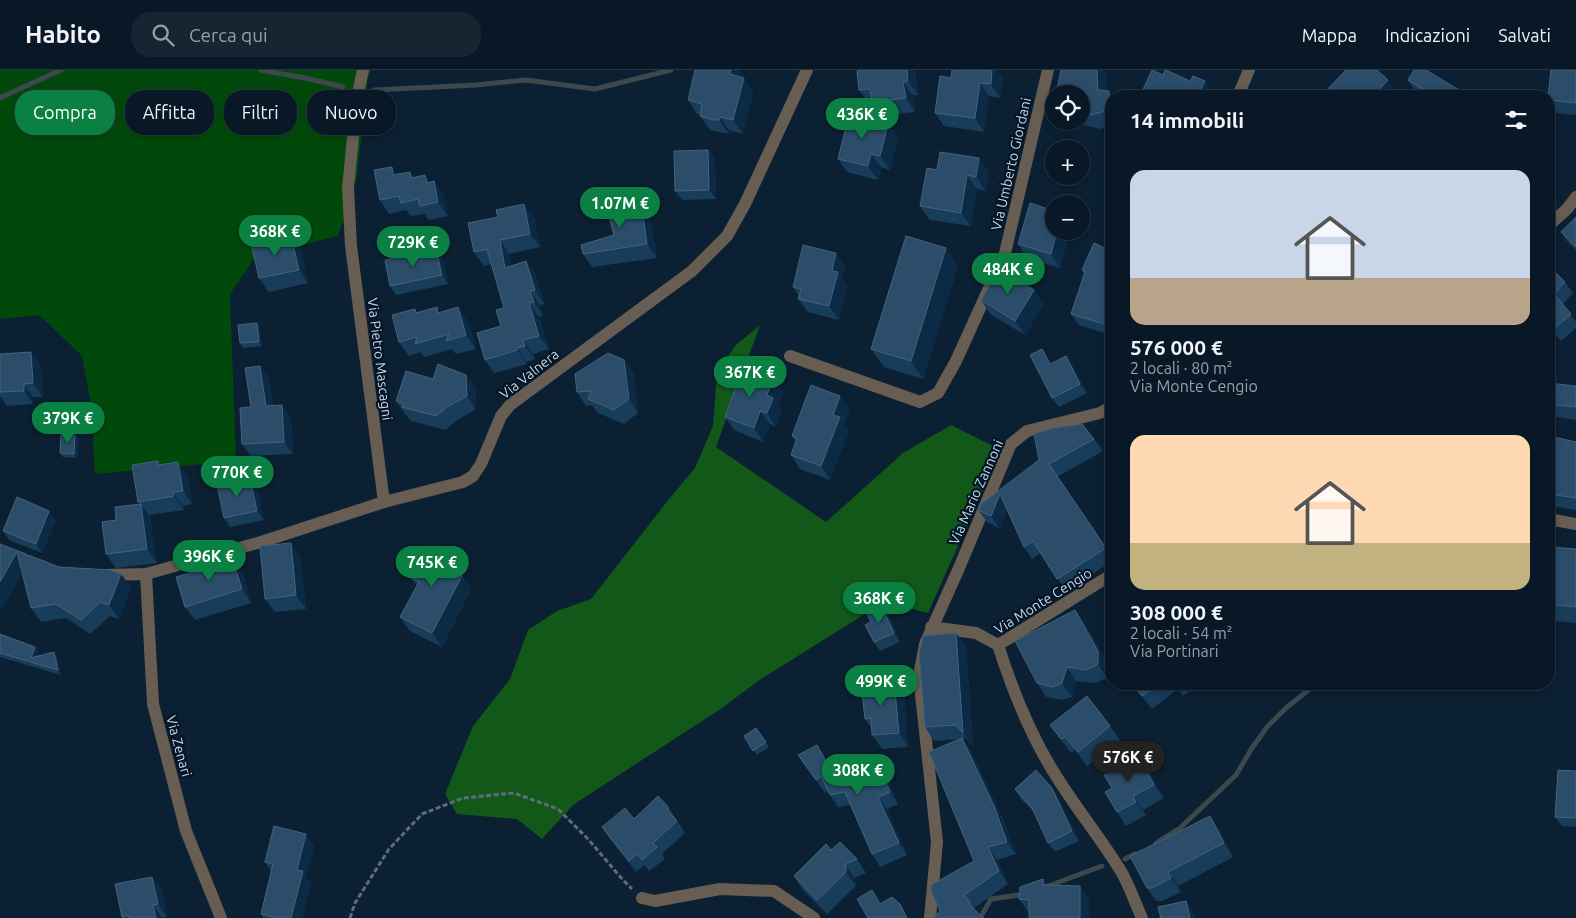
<!DOCTYPE html>
<html lang="it">
<head>
<meta charset="utf-8">
<style>
	:root { --surface:#081826; --page:#162532; --text:#f1f3f6; --muted:#98a0a7; --line:#293743; --accent:#0b8043 }
	body { margin:0; font-family:Ubuntu,sans-serif; background:var(--page); color:var(--text); height:100vh; display:flex; flex-direction:column; font-size:19px; white-space:nowrap }
	* { box-sizing:border-box; margin:0 }
	p { font-size:16px; color:var(--muted) }
	.icon { flex:none; width:28px; height:28px; fill:none; stroke:currentColor; stroke-width:2; stroke-linecap:round; stroke-linejoin:round }
	.map { position:relative; flex:1; overflow:hidden }
	.sheet { position:absolute; left:1105px; top:20px; width:450px; height:600px; display:flex; flex-direction:column; background:var(--surface); border-radius:20px; box-shadow:0 2px 8px #0003,0 0 0 1px var(--line) }
	.sheet>* { flex:none }
	.hud { position:absolute; left:15px; top:20px; width:475px; height:45px; display:flex; gap:10px }
	.tools { position:absolute; left:1045px; top:15px; display:grid; gap:10px }
	.tools a { display:grid; place-items:center; width:45px; height:45px; border-radius:50%; background:var(--surface); box-shadow:0 2px 8px #0003,0 0 0 1px var(--line); font-size:25px }
	.price { position:absolute; translate:-50% -42px; padding:0 11px; border-radius:18px; background:var(--accent); color:#fff; font-size:16px; line-height:32px; filter:drop-shadow(0 1px 2px #0008) }
	.price::after { content:''; position:absolute; left:50%; top:30px; width:15px; height:11px; margin-left:-8px; background:inherit; clip-path:polygon(0 0,100% 0,50% 100%) }
	.price.active { background:#222; color:#fff }
	ul { padding:0; list-style:none }
	li { display:grid; align-content:center; gap:10px; height:265px; padding:0 25px }
	li span { display:grid; place-items:center; height:155px; border-radius:15px; color:#555 }
	li>.icon { margin-inline-start:auto }
	span .icon { width:90px; height:90px; fill:#fffc; stroke-width:1 }
	li b { font-size:21px }
	h2 { display:flex; justify-content:space-between; align-items:center; height:60px; padding:0 25px; font-size:21px }
	.pill { padding:0 18px; border-radius:20px; background:var(--surface); box-shadow:0 2px 8px #0003,0 0 0 1px var(--line); font-size:18px; line-height:45px }
	.pill.active { background:var(--accent); color:#fff }
	header { display:flex; align-items:center; gap:30px; box-sizing:border-box; height:70px; padding:0 25px; background:var(--surface); border-bottom:1px solid var(--line) }
	header strong { font-size:24px }
	nav { display:flex; gap:28px; margin-inline-start:auto; font-size:18px }
	.search { width:350px; height:45px; background:var(--page); display:flex; align-items:center; gap:12px; box-sizing:border-box; padding:0 18px; border-radius:20px; color:var(--muted); font-size:19px }
	.map>svg:first-child { display:block }
</style>
</head>
<body>
<header>
<strong>Habito</strong>
<div class="search"><svg class="icon" aria-label="search" viewBox="0 0 24 24"><circle cx="10" cy="10" r="6"/><path d="M15 15l6 6"/></svg>Cerca qui</div>
<nav><a>Mappa</a><a>Indicazioni</a><a>Salvati</a></nav>
</header>
<div class="map">
<svg width="1576" height="848" viewBox="0 0 1576 848">
	<rect width="100%" height="100%" fill="#0b2032"/>
	<path fill="#00490a" d="M0 0H371L368 8 357 107 338 166 255 187 230 224 236 391 95 404 91 334 82 286 39 245 0 249Z"/>
	<path fill="#125819" d="M760 255 716 377 826 452 903 383 951 355 1001 380 928 543 884 532 758 611 722 638 573 735 542 769 517 749 457 744 445 724 473 656 510 609 528 560 557 541 591 529 669 429 695 398 713 356 717 303 735 276Z"/>
	<g fill="none" stroke-linecap="round" stroke-linejoin="round">
		<path stroke="#3d484d" stroke-width="5" d="M261 0 310 9 343 17
			M374 20 476 15 526 10 595 19 671 0
			M0 28 61 0
			M1156 773 1180 758 1236 705 1252 678 1267 657 1286 638 1316 614
			M1125 789 1135 784
			M1043 818 1102 796
			M980 848 991 829 1026 824"/>
		<path stroke="#5c6e7d" stroke-width="3" stroke-dasharray="5 2.5" stroke-linecap="butt" d="M350 848 355 833 389 779 422 744 463 728 514 723 558 739 588 769 623 810 632 819"/>
		<path stroke="#675d53" stroke-width="12" d="M363 0 357 28 348 118 351 176 384 432
			M1238 26 1249 0
			M1549 155 1567 139 1576 127
			M790 286 920 332 938 323 956 291 1005 183 1048 0
			M1549 449 1576 454
			M146 504 153 634 186 761 221 848
			M1111 505 998 575C1012 619 1029 662 1053 701 1074 736 1101 768 1122 803 1130 817 1135 833 1142 848
			M931 557 976 563 998 575
			M642 828 655 831 720 819 774 821 814 848
			M930 848 937 772 919 606 925 574 959 498 1011 374 1027 361 1100 343 1111 337"/>
		<path stroke="#675d53" stroke-width="12" d="M107 505 146 504 261 472 384 432 463 412 473 406 481 394 501 346 510 335 692 201 727 166 745 134 807 0"/>
	</g>
	<path fill="#183d5b" d="M863 0H915L918 25H913L915 42 881 46 872 33H869L859 20Z
		M1576 0V45L1557 43 1549 31V26Z
		M1106 2 1107 21 1111 26V56L1100 59 1066 51H1081V24Z
		M743 5 742 8 753 22 743 64 729 60 728 63H723L710 60 700 46 701 45 697 44 688 30Z
		M1003 6 1000 28 989 26 984 62 944 56 935 43 951 8Z
		M1408 10 1463 26H1425L1414 19Z
		M888 54 898 68 890 100 881 97 878 110 847 102 838 89Z
		M708 80 715 89 716 129 682 130 675 121Z
		M979 88 989 102 986 121 977 119 971 156 930 150 920 136 937 100Z
		M410 102 414 108 430 112 434 111 443 125 448 146 429 150 425 144 411 146 406 140 389 144 380 130 397 104Z
		M642 138 651 152 657 188 592 197 583 184 614 165 611 152 607 148 631 140Z
		M1054 141 1060 198 1027 188 1018 174Z
		M1576 147V180L1567 171 1561 162Z
		M534 148 540 177 509 184 511 196 526 191 536 205 544 234 540 235 543 246 539 247 549 279 533 284 535 289 526 292 527 294 494 303 485 290 501 256 504 238 492 194 484 196 474 182Z
		M301 179 308 213 269 222 259 208Z
		M436 179 443 189 448 214 396 225 390 216Z
		M1111 181V265L1079 255 1071 244 1084 204 1082 200Z
		M836 183 845 197 842 209 847 216 839 250 808 242 798 229 799 226 793 217Z
		M958 196 923 309 884 297 871 279Z
		M1549 196 1565 212 1573 223 1563 234 1576 252V258L1561 271 1549 257Z
		M981 230 1044 234 1025 265 990 244Z
		M415 239 417 242H440L468 251 476 279 456 284 452 279 424 287 421 282 409 286 399 272Z
		M257 253 260 258 262 276 243 278 240 273Z
		M1042 279 1051 294 1066 286 1072 295 1087 323 1059 337 1052 328Z
		M31 282 41 296 43 327H33V334L7 336 0 326V284Z
		M624 290 634 304 638 343 624 354 598 343 592 335 586 336 577 322Z
		M260 296 269 308 273 336 291 348 293 384 251 386 242 374Z
		M433 309 476 318V339L456 351 446 360 411 351 407 346 406 345 396 331Z
		M773 309 783 323 778 336 782 341 776 357 770 354 763 372 734 360 725 347 737 315 736 313Z
		M1576 316V350L1556 347 1549 336V317Z
		M840 326 850 340 844 354 849 361 830 410 800 399 791 385 796 372 792 366Z
		M75 365 79 369 77 388 63 387 60 383Z
		M1549 366 1576 372V440L1549 436Z
		M1094 369 1103 381 1057 407 1111 486V492L1066 521 1041 483 1032 489 1024 477 1007 440 1000 459 987 452 978 440 1039 390Z
		M158 391 160 395 187 405 192 434 183 436 184 440 149 445 150 447 157 493 116 498 106 484 116 450 139 434 138 432Z
		M257 417 264 450 230 457 224 448Z
		M56 450 42 483 9 470 3 461Z
		M1549 477 1576 479V553L1549 550Z
		M27 486 59 497 131 517 119 549 110 546 90 564 66 548 41 552 31 538 22 503 0 542Z
		M219 486 224 493 233 491 243 504 251 533 195 550 185 537 203 499Z
		M300 487 306 539 275 542 265 529Z
		M468 500 463 508 471 519 442 577 410 561 400 547 417 516 411 508Z
		M888 544 900 572 880 581 874 572Z
		M1085 554 1108 594 1107 608 1096 613 1076 611 1072 627 1062 630 1046 627 1037 613Z
		M956 563 966 577 973 676 964 666 965 669H962L971 681 1003 749 1016 784 997 790 1008 814 974 838 976 842 940 841 974 791 959 669 934 671 925 657Z
		M0 564 38 581 36 586 54 582 57 587 61 605 0 587Z
		M894 610 904 624 908 677 882 679 872 665V659L865 649Z
		M1132 614H1198L1183 626 1178 619 1152 639Z
		M1050 655 1110 656 1120 670 1087 696 1075 680 1071 683Z
		M756 658 769 677 757 685 744 666Z
		M817 675 825 687 832 699 838 696 843 703 885 701 898 734 887 739 907 785 880 797 872 784 850 735 838 737 830 725 828 720 825 723 798 685Z
		M1139 686 1148 700 1164 728 1143 740 1146 745 1126 756 1117 742 1112 718Z
		M1576 701V757L1562 756 1555 747Z
		M1015 719 1059 728 1079 771 1055 782 1048 773 1034 742 1021 729Z
		M669 738 685 763 662 784 665 789 649 801 645 795 636 802 610 769 602 757Z
		M1219 759 1233 787 1178 816 1181 822 1162 831H1156L1147 818Z
		M314 776 306 806 311 813 302 848H263L261 844 271 801 265 792Z
		M831 780 857 789 866 803 854 808 856 810V816L827 844 803 820 794 806Z
		M152 807 162 820 167 847 123 848 122 847Z
		M1047 816H1080L1089 830V848H1029V843L1019 829Z"/>
	<path fill="#0b2a45" d="M731 0H739L743 5 739 18 730 4Z
		M907 0H915L918 25 908 11Z
		M992 0H998L1003 6 1000 28 991 14Z
		M1097 0H1104L1106 2 1108 34 1098 20Z
		M744 8 753 22 743 64 733 50Z
		M1388 10 1397 24 1395 26H1378L1376 23Z
		M1205 11 1214 25V26H1199L1198 25Z
		M903 12 913 25 915 42 906 28Z
		M980 13 989 26 984 62 975 48Z
		M1459 20 1463 26H1455Z
		M1109 21 1113 26H1111V44L1109 40Z
		M720 47 729 60 728 63 719 50Z
		M888 54 898 68 890 100 880 86Z
		M708 80 715 89 716 129 709 120Z
		M871 84 881 97 878 110 868 96Z
		M979 88 989 102 986 121 976 107Z
		M392 97 401 110 393 105Z
		M425 105 435 119 427 113Z
		M967 105 977 119 971 156 961 143Z
		M434 111 443 125 448 146 438 132Z
		M623 129 633 142 625 141Z
		M524 134 534 148 540 177 530 164Z
		M642 138 651 152 657 188 647 174Z
		M1057 161H1071L1060 198 1051 184Z
		M291 166 301 179 308 213 299 200Z
		M500 170 509 184 514 211 505 198Z
		M946 178 958 196 923 309 911 291Z
		M436 179 443 189 448 214 442 205Z
		M836 183 845 197 842 209 847 216 839 250 829 236 832 201Z
		M526 191 536 205 544 234 535 220Z
		M1034 220 1044 234 1025 265 1015 251Z
		M530 221 540 235 543 246 534 232Z
		M529 233 539 247 549 279 539 266Z
		M458 237 468 251 476 279 466 265Z
		M257 253 260 258 262 276 259 272Z
		M523 270 533 284 535 289 525 276Z
		M517 278 526 292 527 294 517 280Z
		M1042 279 1048 288 1056 303 1050 294Z
		M31 282 41 296 43 327 33 313Z
		M1066 286 1072 295 1087 323 1080 314Z
		M624 290 634 304 638 343 629 329Z
		M260 296 269 308 275 348 266 336Z
		M466 305 476 318V339L467 326Z
		M773 309 783 323 778 336 782 341 776 357 767 343V325Z
		M24 314 33 327V334L24 321Z
		M840 326 850 340 844 354 849 361 830 410 821 396 833 345Z
		M282 335 291 348 293 384 284 372Z
		M760 341 770 354 763 372 754 358Z
		M75 365 79 369 77 388 74 384Z
		M178 392 187 405 192 434 183 421Z
		M250 408 257 417 264 450 257 441Z
		M173 422 183 436 184 440 174 426Z
		M1000 424 1009 437 1000 459 991 446Z
		M141 434 150 447 157 493 147 479Z
		M49 441 56 450 42 483 36 474Z
		M291 473 300 487 306 539 296 525Z
		M17 482 27 495 0 542V512Z
		M219 486 228 499 221 494Z
		M458 486 468 500 463 508 471 519 442 577 432 563 451 500Z
		M233 491 243 504 251 533 242 519Z
		M121 504 131 517 119 549 109 535Z
		M881 535 888 544 900 572 894 563Z
		M1075 540 1085 554 1108 594 1107 608 1098 594Z
		M956 563 966 577 973 676 963 663Z
		M35 577 38 581 35 592 31 588Z
		M54 582 57 587 61 605 58 600Z
		M1067 597 1076 611 1072 627 1062 613Z
		M894 610 904 624 908 677 899 663Z
		M962 668 971 681 1003 749 1016 784 1007 772Z
		M817 675 825 687 838 710 829 697Z
		M1139 686 1148 700 1164 728 1154 715Z
		M876 689 885 701 898 734 890 722Z
		M1052 718 1059 728 1079 771 1072 761Z
		M1133 726 1143 740 1146 745 1136 732Z
		M878 727 887 739 907 785 899 773Z
		M1210 746 1219 759 1233 787 1224 773Z
		M306 764 314 776 306 806 311 813 302 848H291L297 800Z
		M988 777 997 790 1008 814 999 801Z
		M846 796 856 810V816L846 802Z
		M1168 802 1178 816 1181 822 1171 808Z
		M152 807 162 820 167 847 158 834Z
		M1080 816 1089 830V848H1080Z
		M1186 831 1195 844 1196 848H1190Z
		M153 835 162 848H156Z"/>
	<path fill="#2b4d6a" stroke="#44637d" d="M695 0H731L730 4 744 8 733 50 720 47 719 50H713L700 46 702 34 688 30Z
		M863 0H907L908 11 903 12 906 28 872 32 870 19 859 20 857 1Z
		M952 0H992L991 14 980 13 975 48 935 43 940 6 951 8Z
		M1061 0H1097L1098 20 1109 21V40L1090 45 1081 43V24H1056Z
		M1152 0 1163 5 1165 0H1166L1190 11 1193 6 1205 11 1198 25 1193 23 1191 26H1140Z
		M1346 0H1377L1388 10 1376 23 1380 26H1321Z
		M1414 0H1426L1459 20 1455 26H1434L1408 10Z
		M1551 0H1576V33L1549 30 1548 26Z
		M849 45 888 54 880 86 871 84 868 96 838 89Z
		M708 80 709 120 675 121 674 81Z
		M940 82 979 88 976 107 967 105 961 143 920 136 927 98 937 100Z
		M392 97 393 105 410 102 411 108 425 105 427 113 434 111 438 132 420 136 418 129 401 133 399 126 380 130 374 100Z
		M623 129 625 141 642 138 647 174 583 184 581 175 614 165 609 147 607 148 605 131Z
		M1030 133 1054 141V161H1057L1051 184 1018 174Z
		M524 134 530 164 500 170 505 198 526 191 535 220 530 221 534 232 529 233 539 266 523 270 525 276 517 278V280L485 290 477 263 501 256 496 240 504 238 487 179 474 182 468 153 498 147 496 140Z
		M1576 147V177L1561 162Z
		M291 166 299 200 259 208 251 174Z
		M906 166 946 178 911 291 871 279Z
		M1094 173 1111 181V256L1071 244 1085 202 1082 200Z
		M803 175 836 183 832 201 838 202 829 236 798 229 801 219 793 217Z
		M436 179 442 205 390 216 385 190Z
		M1549 196 1565 212 1554 224 1571 244 1553 260 1549 255Z
		M1000 199 1034 220 1015 251 981 230Z
		M437 237 438 243 458 237 466 265 446 271 449 264 415 274 417 267 399 272 392 245 415 239 416 243Z
		M257 253 259 272 240 273 238 255Z
		M1042 279 1050 294 1066 286 1080 314 1052 328 1030 285Z
		M31 282 33 313 24 314V321L0 322V284Z
		M608 283 624 290 629 329 614 340 588 329 591 321 577 322 575 304Z
		M438 294 466 305 467 326 447 337 436 346 402 337 404 334 396 331 406 301 433 309Z
		M260 296 266 336 282 335 284 372 242 374 240 338 251 337 245 298Z
		M742 297 773 309 767 325 773 328 767 343 760 341 754 358 725 347 737 314 736 313Z
		M1549 313 1576 316V337L1549 334Z
		M811 315 840 326 833 345 840 347 821 396 791 385 797 368 792 366Z
		M1082 354 1094 369 1049 394 1106 478 1057 509 1033 471 1024 477 1000 424 991 446 978 440 981 434 1039 390 1034 364 1053 358Z
		M61 364 75 365 74 384 60 383Z
		M1549 366 1576 372V428L1549 424Z
		M158 391V395L178 392 183 421 173 422 174 426 138 432 132 395Z
		M250 408 257 441 224 448 217 415Z
		M17 427 49 441 36 474 3 461Z
		M141 434 147 479 106 484 102 452 116 450 115 437Z
		M291 473 296 525 265 529 260 476Z
		M0 474 26 484V485L31 486 59 497 111 500 121 504 109 535 100 532 81 550 56 534 31 538 17 482 0 512Z
		M427 476 436 481 438 476 458 486 451 500 462 506 432 563 400 547 419 512 411 508Z
		M1549 477 1576 479V537L1549 534Z
		M219 486 221 494 233 491 242 519 185 537 176 507 203 499 200 491Z
		M881 535 894 563 874 572 865 555 871 552 866 542Z
		M1075 540 1098 581V594L1087 600 1067 597 1062 613 1053 617 1037 613 1015 571Z
		M956 563 963 663 954 653 955 655 925 657 919 584 923 566Z
		M0 564 35 577 31 588 54 582 58 600 0 583Z
		M894 610 899 663 872 665 871 648 865 649 861 613Z
		M1133 614H1158L1142 626Z
		M1087 626 1110 656 1078 682 1065 667 1061 669 1050 655Z
		M756 658 766 672 753 681 744 666Z
		M962 668 994 736 1007 772 988 777 999 801 964 825 970 832 969 834 982 847 984 848H933L940 841 931 821V815L974 791 929 682Z
		M817 675 829 697 823 703 838 696 842 704 876 689 890 722 878 727 899 773 872 784 845 722 830 725 821 706 816 710 798 685Z
		M1139 686 1154 715 1133 726 1136 732 1117 742 1105 722 1112 718 1104 705Z
		M1036 700 1052 718 1072 761 1048 773 1032 738 1015 719Z
		M1558 700 1576 701V748L1555 747Z
		M658 726 669 738 667 740 677 751 653 773 657 777 642 790 637 784 629 791 602 757 625 738 634 749Z
		M1210 746 1224 773 1168 802 1171 808 1152 818H1147L1130 786Z
		M274 756 306 764 297 800 303 801 291 848H277L261 844 273 794 265 792Z
		M840 772 857 789 844 795 846 796V802L817 830 794 806 826 774 831 780Z
		M152 807 158 834 153 835 156 848H129V845L122 847 115 814Z
		M1043 809 1044 815 1080 816V848H1029V830L1019 829 1020 817Z
		M872 820 880 834 892 827 900 834 907 848H868L857 829Z
		M1186 831 1190 848H1159H1161L1158 837Z"/>
	<g text-anchor="middle" dominant-baseline="central" stroke-width="4.5" stroke-linejoin="round" paint-order="stroke">
		<g font-size="14" fill="#cad7e3" stroke="#031628">
			<text transform="translate(1011 94) rotate(-77)">Via Umberto Giordani</text>
			<text transform="translate(380 289) rotate(83)">Via Pietro Mascagni</text>
			<text transform="translate(529 304) rotate(-38)">Via Valnera</text>
			<text transform="translate(976 422) rotate(-66)">Via Mario Zannoni</text>
			<text transform="translate(1043 531) rotate(-32)">Via Monte Cengio</text>
			<text transform="translate(179 676) rotate(75)">Via Zenari</text>
		</g>
	</g>
</svg>
<div class="tools">
<a><svg class="icon" aria-label="locate" viewBox="0 0 24 24"><circle cx="12" cy="12" r="6"/><path d="M12 2v4M12 18v4M2 12h4M18 12h4"/></svg></a>
<a>+</a>
<a>−</a>
</div>
<b class="price" style="left:862px;top:70px">436K €</b>
<b class="price" style="left:620px;top:159px">1.07M €</b>
<b class="price" style="left:275px;top:187px">368K €</b>
<b class="price" style="left:413px;top:198px">729K €</b>
<b class="price" style="left:1008px;top:225px">484K €</b>
<b class="price" style="left:750px;top:328px">367K €</b>
<b class="price" style="left:68px;top:374px">379K €</b>
<b class="price" style="left:237px;top:428px">770K €</b>
<b class="price" style="left:209px;top:512px">396K €</b>
<b class="price" style="left:432px;top:518px">745K €</b>
<b class="price" style="left:879px;top:554px">368K €</b>
<b class="price" style="left:881px;top:637px">499K €</b>
<b class="price active" style="left:1128px;top:713px">576K €</b>
<b class="price" style="left:858px;top:726px">308K €</b>
<div class="hud">
<a class="pill active">Compra</a>
<a class="pill">Affitta</a>
<a class="pill">Filtri</a>
<a class="pill">Nuovo</a>
</div>
<section class="sheet">
<h2>14 immobili<svg class="icon" aria-label="filters" viewBox="0 0 24 24"><path d="M4 7h16M4 17h16"/><circle cx="9" cy="7" r="2"/><circle cx="15" cy="17" r="2"/></svg></h2>
<ul>
<li><span style="background:linear-gradient(#c9d6e8 70%,#b9a48a 0)"><svg class="icon" aria-label="home" viewBox="0 0 24 24"><path d="M3 11l9-7 9 7M6 9v11h12V9"/></svg></span><div><b>576 000 €</b><p>2 locali · 80 m²</p><p>Via Monte Cengio</p></div></li>
<li><span style="background:linear-gradient(#ffd9b3 70%,#c2b280 0)"><svg class="icon" aria-label="home" viewBox="0 0 24 24"><path d="M3 11l9-7 9 7M6 9v11h12V9"/></svg></span><div><b>308 000 €</b><p>2 locali · 54 m²</p><p>Via Portinari</p></div></li>
</ul>
</section>
</div>
</body>
</html>
